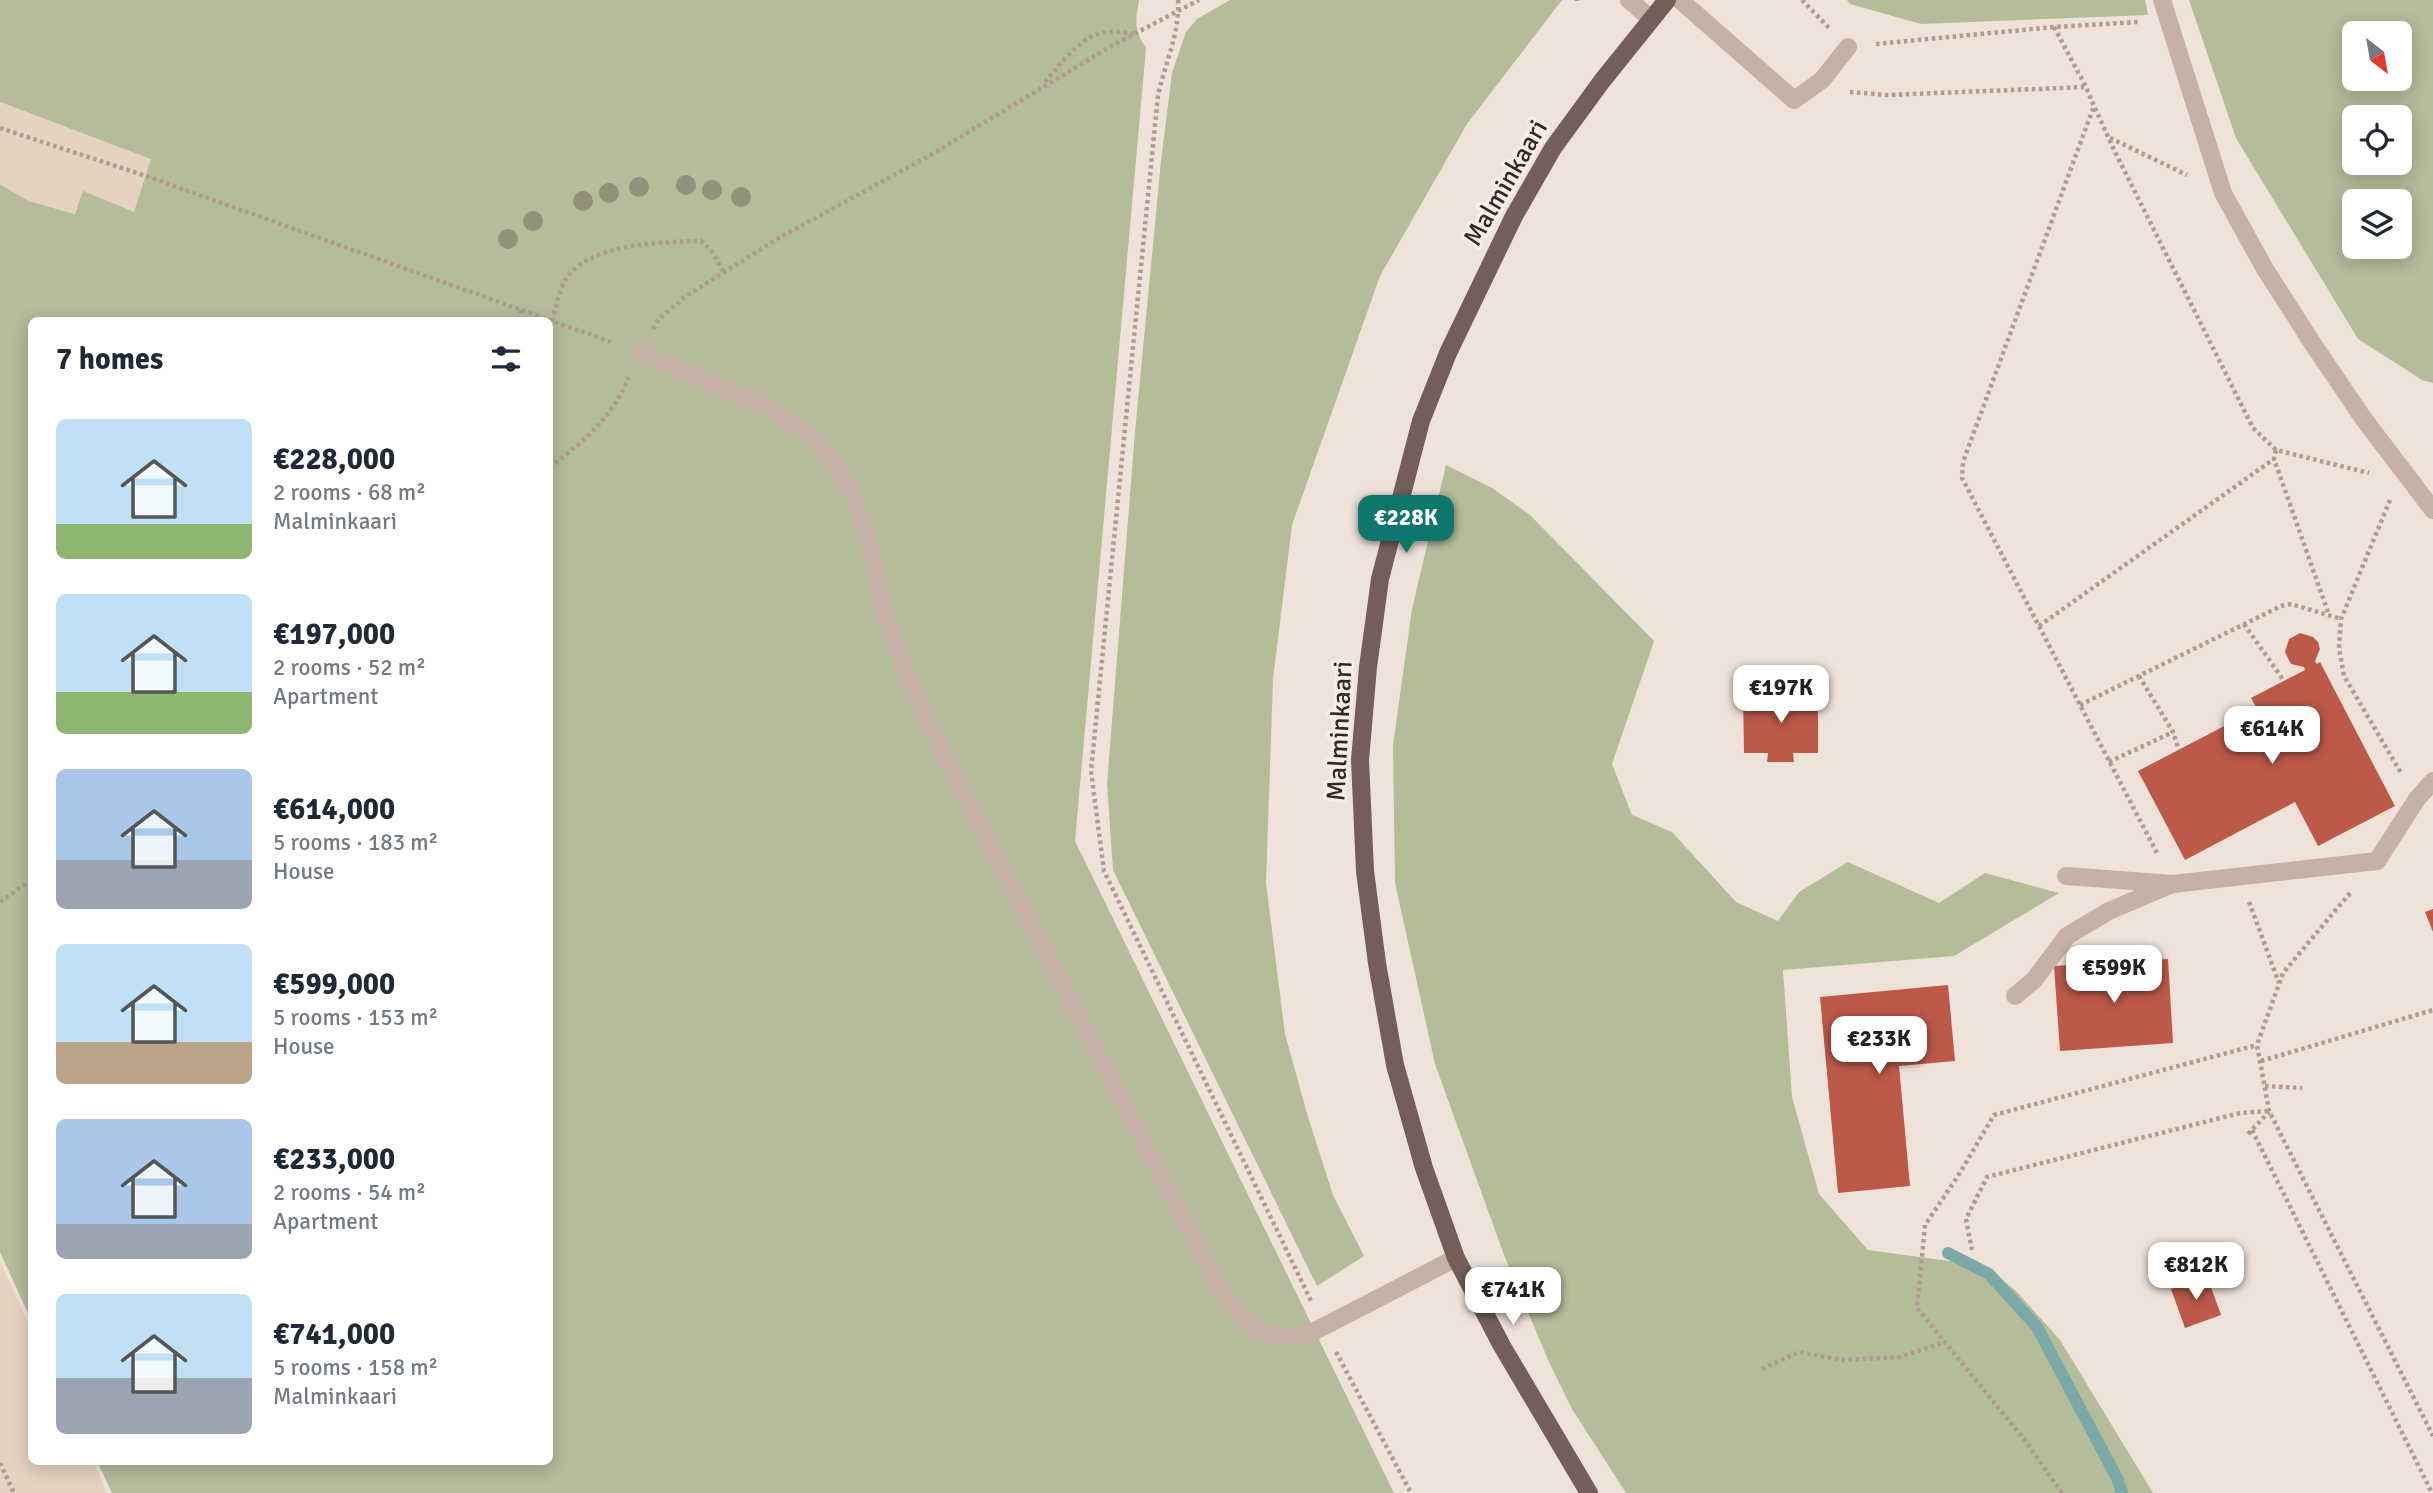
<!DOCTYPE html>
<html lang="en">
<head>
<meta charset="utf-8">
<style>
	:root { --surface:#fff; --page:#f6f6f7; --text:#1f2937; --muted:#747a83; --accent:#0f766e }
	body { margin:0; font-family:Signika,sans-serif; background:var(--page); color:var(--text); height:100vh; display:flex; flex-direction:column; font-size:26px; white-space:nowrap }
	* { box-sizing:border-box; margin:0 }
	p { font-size:23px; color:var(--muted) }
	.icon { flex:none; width:38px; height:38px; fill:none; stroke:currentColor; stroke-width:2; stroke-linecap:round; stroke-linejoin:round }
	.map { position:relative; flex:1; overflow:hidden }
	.details { position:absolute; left:28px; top:317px; width:525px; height:1148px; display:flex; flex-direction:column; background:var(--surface); border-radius:10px; box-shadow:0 4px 18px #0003 }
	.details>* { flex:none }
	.needle { width:46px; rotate:149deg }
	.buttons { position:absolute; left:2342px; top:21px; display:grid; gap:14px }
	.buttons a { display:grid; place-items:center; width:70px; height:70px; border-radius:10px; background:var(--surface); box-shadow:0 4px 18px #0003; font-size:35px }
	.price { position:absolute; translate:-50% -60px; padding:0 16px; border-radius:14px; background:#fff; color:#222; font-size:23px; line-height:46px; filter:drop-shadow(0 2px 4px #0008) }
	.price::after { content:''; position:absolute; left:50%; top:42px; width:21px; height:16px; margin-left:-10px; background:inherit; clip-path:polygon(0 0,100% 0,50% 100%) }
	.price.selected { background:var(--accent); color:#fff }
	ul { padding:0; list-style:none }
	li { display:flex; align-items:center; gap:21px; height:175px; padding:0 28px }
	li span { display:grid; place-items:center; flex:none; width:196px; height:140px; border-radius:10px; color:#555 }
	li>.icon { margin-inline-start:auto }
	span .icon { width:84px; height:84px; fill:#fffc; stroke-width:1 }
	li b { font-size:30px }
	h2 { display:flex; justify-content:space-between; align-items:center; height:84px; padding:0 28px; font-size:30px }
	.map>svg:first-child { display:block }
</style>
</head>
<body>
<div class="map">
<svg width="2433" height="1493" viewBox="0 0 2433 1493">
	<rect width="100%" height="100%" fill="#efe2d9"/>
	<path fill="#b4bc9a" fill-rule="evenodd" d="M0 0H1139C1136 22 1133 29 1146 48L1075 841 1394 1493H112L97 1461H550V320H32L31 1320 0 1252V184L29 201 75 214 82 191 151 160 0 102Z
		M1230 0H1562L1467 124 1380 276 1292 525 1273 679 1266 883 1285 1034 1308 1117 1333 1195 1364 1256 1317 1286 1113 870 1107 784 1135 432 1161 161 1172 73 1186 32 1197 19Z
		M1847 0H2145L2148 15 1921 24 1850 4Z
		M2189 0H2433V383L2422 380 2358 339 2236 138ZM2399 33V79H2354V33ZM2354 117H2399V163H2354ZM2354 201H2399V247H2354Z
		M1446 465 1492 488 1530 515 1654 641 1612 764 1632 815 1672 832 1736 902 1778 921 1799 892 1848 862 1939 903 1985 873 2059 893 1954 956 1783 970 1792 1097 1819 1194 1868 1250 1986 1266 2016 1291 2060 1340 2153 1493H1626L1572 1409 1549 1362 1504 1255 1435 1064 1395 883 1393 745 1412 609Z"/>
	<path fill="#e6d2c1" d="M0 102 151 159 134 212 83 191 75 214 29 201 0 184Z
		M0 1261 31 1329 32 1461H93L107 1493H0Z"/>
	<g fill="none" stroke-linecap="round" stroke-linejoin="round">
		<path stroke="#7aa9a7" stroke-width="12" d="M1948 1253 1989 1274 2037 1327 2117 1478 2122 1493"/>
	</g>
	<path fill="#bc5949" d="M2300 633 2313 637 2318 642 2320 649 2315 661 2317 664 2320 662 2395 806 2318 846 2295 802 2185 860 2138 771 2257 709 2251 698 2305 670 2304 667 2291 664 2285 652 2289 639Z
		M1818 693V753H1793L1794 762H1767L1768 753H1744L1743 694Z
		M2433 909V932L2425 912Z
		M2168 959 2173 1043 2060 1051 2054 966Z
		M1948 985 1955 1061 1899 1066 1910 1186 1838 1193 1820 997Z
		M2207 1276 2221 1315 2185 1328 2171 1289Z"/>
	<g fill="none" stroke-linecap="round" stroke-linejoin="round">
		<path stroke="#b19b90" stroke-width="4.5" stroke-dasharray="3.5 3.5" stroke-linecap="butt" d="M1178 0C1180 32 1165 64 1158 95L1091 771 1104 871 1312 1303
			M1802 0 1829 28
			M1577 1V0
			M2054 27 2086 87 2094 106 1963 462 1962 478 2158 855
			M1876 44 2054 27 2139 22
			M1045 82C1061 64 1082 33 1108 32 1117 31 1127 33 1135 34
			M1850 92 1887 95 2086 87
			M2095 108 2114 150 2253 428 2276 450 2369 473
			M0 128 146 176 614 343
			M2110 138 2187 175
			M518 320 521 310
			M552 321C556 308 559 290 566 279 588 243 664 242 701 241L710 249 724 272
			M653 329 659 319 686 296 777 239 927 157 1113 45 1199 0
			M2276 450 2274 459 2329 615
			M550 468C586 438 610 421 629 377
			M2390 500 2341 619 2339 648 2344 676 2401 773
			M2244 624 2284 681
			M2039 626 2274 459
			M2139 676 2173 732 2179 750
			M2080 705 2281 606 2291 604 2341 619
			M2109 762 2173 732
			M2350 893 2283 973 2257 1045 2269 1111 2433 1436
			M0 902 32 879
			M2249 902 2279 983
			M2261 1061 2433 1010
			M2265 1086 2302 1088
			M2252 1130 2432 1493
			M2248 1134 2269 1112
			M1972 1250 1966 1219 1987 1177 2240 1113 2269 1111
			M1336 1352 1411 1493
			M1762 1369 1799 1352 1843 1360 1900 1357 1945 1342
			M0 1463 14 1493
			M2062 1493 2024 1439 1917 1308 1925 1225 1958 1176 1994 1115 2257 1045"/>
		<path stroke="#c6b1a6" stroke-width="18" d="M1629 0 1651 19
			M1680 0 1794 100 1822 80 1848 47
			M2162 0 2223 193 2265 269 2311 341 2363 418 2433 510
			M639 352 763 405 812 436 837 467 851 490 868 538 885 616 906 674 943 754 1215 1280C1241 1321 1261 1350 1315 1331L1456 1258
			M2066 876 2173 884 2377 861 2417 799 2433 781
			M2015 996 2034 980 2067 936 2109 911 2170 885"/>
		<path stroke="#735f58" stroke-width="18" d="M1589 1493 1502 1346 1456 1258 1424 1168 1395 1065 1377 963 1365 871 1360 760 1368 667 1380 579 1421 421 1448 353 1514 216 1553 148 1602 81 1667 0"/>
	</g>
	<g fill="#92917a">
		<circle cx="686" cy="185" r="10"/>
		<circle cx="639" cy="187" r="10"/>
		<circle cx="712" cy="190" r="10"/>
		<circle cx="609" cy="193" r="10"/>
		<circle cx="741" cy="197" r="10"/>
		<circle cx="583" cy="201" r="10"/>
		<circle cx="533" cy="221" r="10"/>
		<circle cx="508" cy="239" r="10"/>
	</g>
	<g text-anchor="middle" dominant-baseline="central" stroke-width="7" stroke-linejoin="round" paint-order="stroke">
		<g font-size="26" fill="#322926" stroke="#f7ede4">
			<text transform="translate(1506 183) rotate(-60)">Malminkaari</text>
			<text transform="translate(1340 731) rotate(-87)">Malminkaari</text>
		</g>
	</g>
</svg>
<div class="buttons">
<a><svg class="needle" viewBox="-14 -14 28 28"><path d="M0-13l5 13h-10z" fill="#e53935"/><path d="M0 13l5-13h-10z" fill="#747a83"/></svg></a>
<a><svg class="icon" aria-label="locate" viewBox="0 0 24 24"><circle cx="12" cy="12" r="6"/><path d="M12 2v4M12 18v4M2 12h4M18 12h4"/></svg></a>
<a><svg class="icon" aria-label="layers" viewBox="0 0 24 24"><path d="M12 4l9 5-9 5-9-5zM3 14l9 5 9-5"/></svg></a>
</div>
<b class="price selected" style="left:1406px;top:555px">€228K</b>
<b class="price" style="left:1781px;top:725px">€197K</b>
<b class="price" style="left:2272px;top:766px">€614K</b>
<b class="price" style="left:2114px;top:1005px">€599K</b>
<b class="price" style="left:1879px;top:1076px">€233K</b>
<b class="price" style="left:2196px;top:1302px">€812K</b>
<b class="price" style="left:1513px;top:1327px">€741K</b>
<section class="details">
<h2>7 homes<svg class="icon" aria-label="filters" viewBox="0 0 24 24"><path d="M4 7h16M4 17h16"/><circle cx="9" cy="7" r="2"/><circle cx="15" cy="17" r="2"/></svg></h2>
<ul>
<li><span style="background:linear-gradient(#bfe0f5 75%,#8fb573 0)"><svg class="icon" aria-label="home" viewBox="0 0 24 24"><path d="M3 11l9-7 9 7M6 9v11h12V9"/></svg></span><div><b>€228,000</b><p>2 rooms · 68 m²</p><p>Malminkaari</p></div></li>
<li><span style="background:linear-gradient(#bfe0f5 70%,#8fb573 0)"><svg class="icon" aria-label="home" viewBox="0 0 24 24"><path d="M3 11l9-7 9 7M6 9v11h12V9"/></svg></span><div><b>€197,000</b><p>2 rooms · 52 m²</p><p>Apartment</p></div></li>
<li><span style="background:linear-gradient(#a9c7e8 65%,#9aa5b1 0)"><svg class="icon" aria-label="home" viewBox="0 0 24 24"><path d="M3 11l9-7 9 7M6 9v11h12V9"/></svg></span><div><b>€614,000</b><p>5 rooms · 183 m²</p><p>House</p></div></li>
<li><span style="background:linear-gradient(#bfe0f5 70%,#b9a48a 0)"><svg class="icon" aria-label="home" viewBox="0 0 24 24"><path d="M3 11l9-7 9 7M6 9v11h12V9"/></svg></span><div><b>€599,000</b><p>5 rooms · 153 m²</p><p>House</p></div></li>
<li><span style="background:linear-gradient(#a9c7e8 75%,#9aa5b1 0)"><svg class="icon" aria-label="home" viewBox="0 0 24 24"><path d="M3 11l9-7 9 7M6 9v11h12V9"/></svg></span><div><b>€233,000</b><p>2 rooms · 54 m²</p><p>Apartment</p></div></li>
<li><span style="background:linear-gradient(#bfe0f5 60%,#9aa5b1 0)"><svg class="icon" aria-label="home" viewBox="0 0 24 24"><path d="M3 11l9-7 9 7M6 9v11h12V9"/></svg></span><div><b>€741,000</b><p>5 rooms · 158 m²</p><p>Malminkaari</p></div></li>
</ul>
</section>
</div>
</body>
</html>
